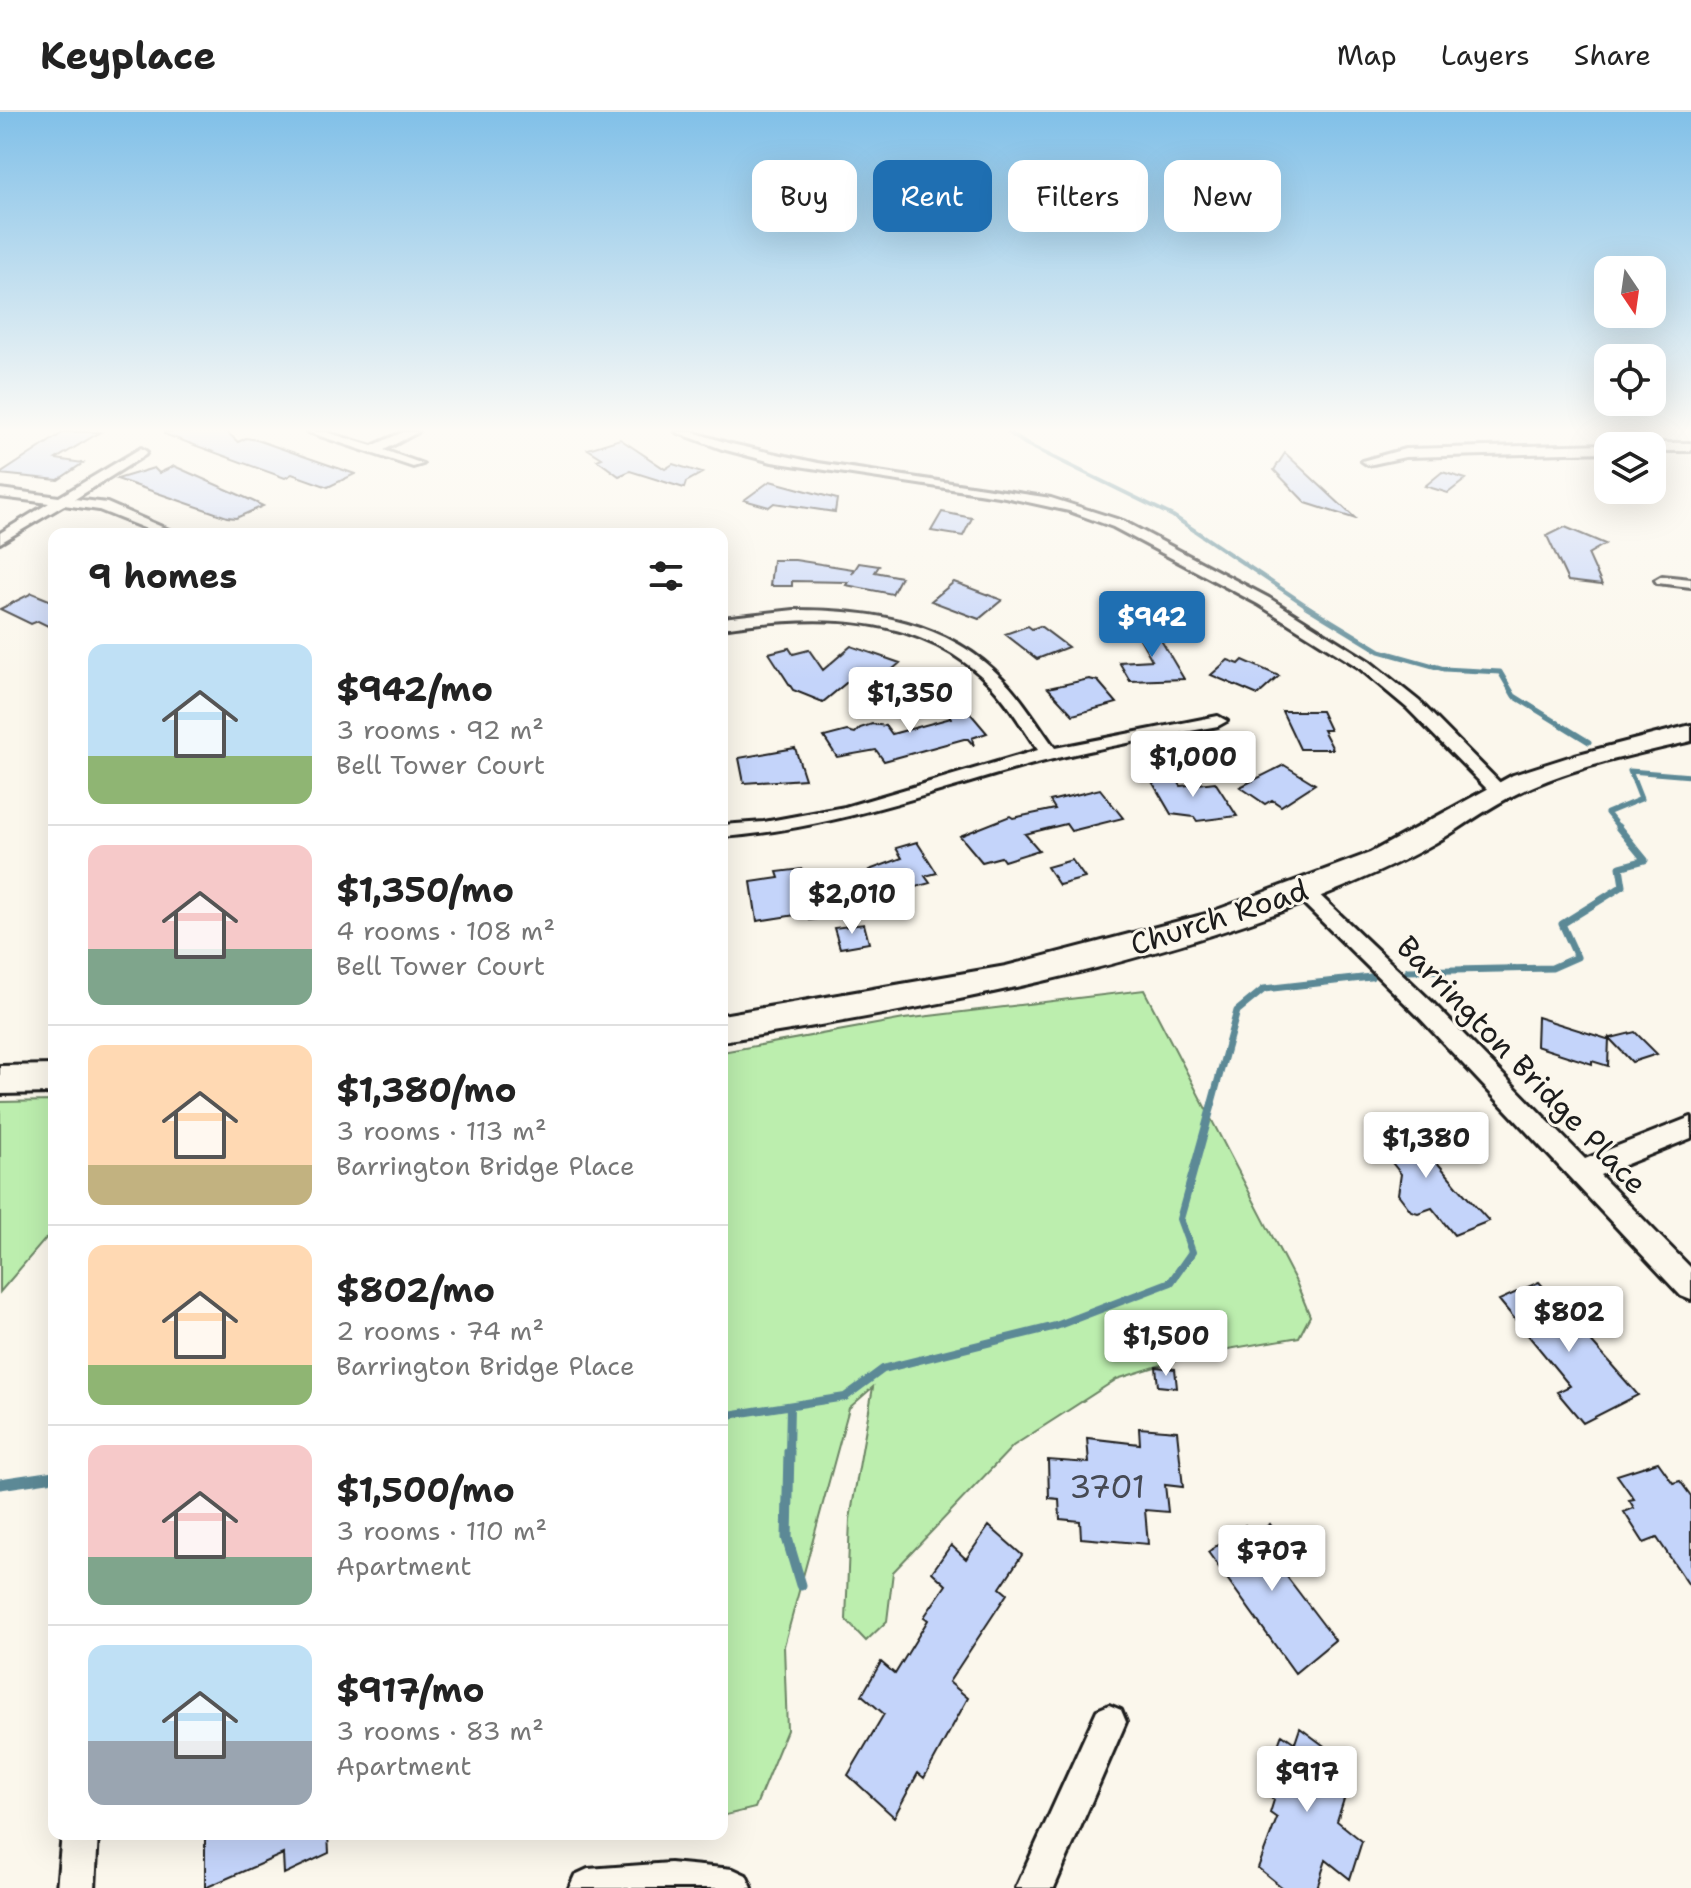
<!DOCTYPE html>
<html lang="en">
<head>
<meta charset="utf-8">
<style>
	:root { --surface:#fff; --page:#f6f6f6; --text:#222; --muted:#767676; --line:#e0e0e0; --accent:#1f6fb2 }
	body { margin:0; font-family:"Shantell Sans",sans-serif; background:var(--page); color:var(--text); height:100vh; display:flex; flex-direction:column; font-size:30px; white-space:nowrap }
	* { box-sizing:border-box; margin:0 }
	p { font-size:26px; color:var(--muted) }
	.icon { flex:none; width:44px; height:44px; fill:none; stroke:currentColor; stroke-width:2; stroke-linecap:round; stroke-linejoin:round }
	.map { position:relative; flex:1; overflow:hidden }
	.sheet { position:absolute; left:48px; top:416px; width:680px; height:1312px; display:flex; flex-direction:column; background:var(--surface); border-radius:16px; box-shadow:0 8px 32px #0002 }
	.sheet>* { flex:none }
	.banner { position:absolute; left:752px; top:48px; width:760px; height:72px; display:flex; gap:16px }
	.needle { width:52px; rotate:167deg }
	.controls { position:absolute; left:1594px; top:144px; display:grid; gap:16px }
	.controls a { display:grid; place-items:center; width:72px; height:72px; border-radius:16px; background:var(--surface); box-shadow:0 8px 32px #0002; font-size:40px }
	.price { position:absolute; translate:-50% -68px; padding:0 18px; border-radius:8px; background:#fff; color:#222; font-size:26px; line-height:52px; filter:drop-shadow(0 2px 4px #0008) }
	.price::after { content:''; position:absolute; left:50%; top:48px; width:24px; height:18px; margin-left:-12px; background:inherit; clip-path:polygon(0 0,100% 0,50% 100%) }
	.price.current { background:var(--accent); color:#fff }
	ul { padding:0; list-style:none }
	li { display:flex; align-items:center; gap:24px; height:200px; padding:0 40px }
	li+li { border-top:2px solid var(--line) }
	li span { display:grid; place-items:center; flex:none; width:224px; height:160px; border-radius:16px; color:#555 }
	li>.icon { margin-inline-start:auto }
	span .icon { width:96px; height:96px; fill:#fffc; stroke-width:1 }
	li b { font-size:34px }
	h2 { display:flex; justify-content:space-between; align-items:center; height:96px; padding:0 40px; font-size:34px }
	.pill { padding:0 28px; border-radius:16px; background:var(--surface); box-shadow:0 8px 32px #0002; font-size:28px; line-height:72px }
	.pill.current { background:var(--accent); color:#fff }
	header { display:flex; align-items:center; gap:48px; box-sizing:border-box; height:112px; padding:0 40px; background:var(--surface); border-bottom:2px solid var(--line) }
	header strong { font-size:38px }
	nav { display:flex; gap:44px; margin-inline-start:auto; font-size:28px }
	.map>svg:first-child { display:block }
</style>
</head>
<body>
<header>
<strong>Keyplace</strong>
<nav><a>Map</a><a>Layers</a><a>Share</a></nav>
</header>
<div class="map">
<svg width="1691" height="1776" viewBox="0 0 1691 1776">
	<rect width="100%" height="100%" fill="#fbf7ec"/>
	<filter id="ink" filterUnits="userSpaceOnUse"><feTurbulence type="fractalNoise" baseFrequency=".0125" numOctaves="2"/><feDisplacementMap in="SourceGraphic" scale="16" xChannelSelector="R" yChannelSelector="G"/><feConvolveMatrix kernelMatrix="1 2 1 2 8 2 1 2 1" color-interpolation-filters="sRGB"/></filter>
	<g filter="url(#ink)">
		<path fill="#bceeae" stroke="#6c8565" stroke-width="2" d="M1144 878 1296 1170 1310 1204 1299 1225 1193 1243 1117 1267 1013 1334 893 1460 887 1509 866 1529 846 1508 850 1407 873 1275 849 1296 784 1534 787 1618 755 1696 722 1704V940L904 907Z
			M54 989V1117L0 1180V990Z"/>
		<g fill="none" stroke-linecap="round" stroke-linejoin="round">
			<path stroke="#5c8996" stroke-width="4" d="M1008 320 1026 332 1173 404 1310 496"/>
			<path stroke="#5c8996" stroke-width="5" d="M1306 494 1380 539 1444 557 1500 560 1514 584 1589 630
				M1620 717 1607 701 1641 687 1630 659 1691 664"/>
			<path stroke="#5c8996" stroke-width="7" d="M1408 859 1552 856 1577 845 1562 812 1623 774 1620 755 1645 748 1618 715
				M1211 994 1237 899 1264 877 1371 865"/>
			<path stroke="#5c8996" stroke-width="8" d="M722 1304 845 1285 883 1257 1056 1214 1171 1170 1192 1140 1180 1107 1212 992
				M789 1341 790 1294"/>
			<path stroke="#5c8996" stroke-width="11" d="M789 1339 787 1426 801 1473
				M0 1372 54 1364"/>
		</g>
		<path fill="#c4d4fa" stroke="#1c1c1c" stroke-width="2" d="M64 320H100L56 347 83 351 58 368 0 362Z
			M165 320H227L238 330 246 326 257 328 355 362 328 375 292 362 285 366 164 322Z
			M620 327 665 357 673 352 702 361 686 370 684 376 630 359 619 364 597 348 602 346 588 337Z
			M1285 341 1356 407 1306 391 1274 358Z
			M174 354 244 385 263 394 236 406 227 405 117 367 154 356 159 361Z
			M1442 360 1466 367 1448 381 1425 374Z
			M770 369 837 387 835 400 774 391 769 395 744 388Z
			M942 400 972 406 963 424 931 419Z
			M1565 415 1605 432 1588 442 1602 473 1568 469 1547 424Z
			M773 448H795L853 457 852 462 859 451 879 454 875 460 901 465 892 482 846 473 848 470 792 469V474H770Z
			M954 470 1002 488 979 507 931 489Z
			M32 481 54 490V517L38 509 31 512 0 497Z
			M1149 508 1184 567 1130 569 1119 550 1152 548 1134 516Z
			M1028 514 1032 517 1040 514 1068 535 1037 547 1005 522Z
			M851 534 900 551 878 570 857 562 823 590 793 578 769 541 789 536 793 542 809 538 823 558Z
			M1228 548 1239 552 1243 548 1279 564 1258 583 1211 563Z
			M1089 567 1098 569 1117 591 1073 603 1048 576Z
			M959 582 965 603 970 601 987 621 972 626 974 634 968 627H964L884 649 876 638 837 645 824 625 847 619 855 621 860 616 872 612 886 614 892 622 951 606 936 588Z
			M1282 599H1321L1330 618H1323L1333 637H1300Z
			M795 636 805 667 744 671 739 646Z
			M1284 653 1315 672 1281 694 1272 688 1265 692 1240 675Z
			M1174 663 1181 674 1215 670 1237 704 1197 709 1194 705 1171 702 1150 666Z
			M1100 677 1123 706 1071 719 1066 712 1025 722 1039 738 1004 749 1001 745 982 750 960 724 1010 704 1013 706 1055 697 1050 689Z
			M917 730 937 761 925 764 930 771 884 784 869 758 902 746 896 736Z
			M1072 748 1085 766 1059 773 1047 755Z
			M802 757 807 775 821 774 829 805 810 808 808 801 757 809 751 770 779 766 777 760Z
			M864 812 869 831 840 836 834 816Z
			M1537 905 1607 927 1635 920 1657 942 1632 950 1609 926 1608 954 1592 949V952L1536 934Z
			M1402 1009 1457 1074 1489 1109 1454 1123 1432 1096 1418 1101 1411 1099 1398 1082 1401 1062 1369 1022Z
			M1539 1170 1638 1283 1583 1311 1557 1280 1570 1274 1499 1188Z
			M1156 1255 1175 1257 1177 1276 1158 1274Z
			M1139 1316 1177 1319 1183 1375 1165 1373 1168 1400 1145 1398 1148 1432 1081 1426 1080 1409 1060 1407 1059 1387 1049 1386 1048 1348 1089 1351 1087 1326 1140 1332Z
			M1658 1350 1673 1371 1680 1369 1691 1384V1476L1657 1426 1644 1431 1624 1400 1634 1396 1629 1388 1634 1387 1617 1363Z
			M1270 1412 1296 1446 1281 1457 1335 1528 1295 1561 1208 1440 1245 1413 1254 1424Z
			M989 1414 1022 1443 1000 1476 1007 1482 949 1570 968 1586 924 1666 918 1661 894 1705 848 1663 884 1602 862 1583 881 1550 895 1562 928 1508 924 1505 946 1473 932 1460 951 1433 966 1447Z
			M1300 1616 1354 1656 1337 1709 1362 1729 1350 1767 1326 1748 1317 1776H1283L1258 1756 1277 1706 1270 1701 1274 1688 1262 1678 1282 1622 1295 1631Z
			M205 1722H328L329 1741 284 1762 283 1742 205 1776Z"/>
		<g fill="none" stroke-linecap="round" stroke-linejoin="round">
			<g stroke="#1c1c1c" stroke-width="6">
				<path id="street" d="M308 320H326L372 334 403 320H418L384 338 423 352 413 355Z
					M676 320H693L731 332 818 351 1051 386 1123 409 1269 486 1369 549 1419 589 1509 680 1500 686 1494 684 1407 596 1358 555 1258 492 1113 415 1069 399 1005 385 772 350 722 337Z
					M1652 331H1691V339H1652V334H1647Z
					M1608 332 1613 334H1608V340L1405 345 1368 353 1362 349 1405 337Z
					M141 336 147 340 145 343 75 387 107 391 178 422H159L99 398 64 393 0 431V421L49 391 0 385V377L59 385Z
					M1662 464 1691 467V475L1657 471 1655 468Z
					M794 498C872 498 947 509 1003 567 1023 587 1038 613 1055 636L1218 604 1227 609 1218 614C1148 627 1077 639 1008 659 913 686 822 718 722 725V713L764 710 845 695 1038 638C1023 617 1010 593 992 574 920 499 817 502 722 516V506Z
					M1303 772 1310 774 1434 892 1585 1047 1691 1005V1026L1600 1063 1691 1156V1188L1681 1184 1418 904 1296 784 1293 779 1296 774Z
					M1109 1593 1121 1598 1126 1610 1054 1776H1016L1097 1598Z
					M62 1722H98L95 1776H57Z
					M670 1751 733 1757 746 1763 752 1776H569L575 1763 588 1757Z"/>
			</g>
			<g stroke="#1c1c1c" stroke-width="6">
				<path id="secondary" d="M1691 613V629C1633 643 1572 655 1518 681 1488 695 1463 715 1435 731 1395 754 1352 772 1309 789 1120 861 921 898 722 929V903L1006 854 1206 802 1370 741 1513 663 1575 643Z
					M54 953V981L0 982V954Z"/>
			</g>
			<use href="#street" fill="#fbf7ec" fill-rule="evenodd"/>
			<use href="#secondary" fill="#fbf7ec" fill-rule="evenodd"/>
		</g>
	</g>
	<linearGradient id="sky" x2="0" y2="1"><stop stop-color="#81c0e8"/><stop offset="0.56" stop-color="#fdfbf6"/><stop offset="1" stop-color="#fdfbf6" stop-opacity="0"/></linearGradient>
	<rect width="1691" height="568" fill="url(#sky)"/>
	<g text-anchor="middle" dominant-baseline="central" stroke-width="6" stroke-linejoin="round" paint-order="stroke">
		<g font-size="30" fill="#1c1c1c" stroke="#fbf7ec">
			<text transform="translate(1219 805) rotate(-18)">Church Road</text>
			<text transform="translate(1522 953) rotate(46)">Barrington Bridge Place</text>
		</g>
		<g font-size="32" fill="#464a54">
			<text x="1107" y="1374">3701</text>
		</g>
	</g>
</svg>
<div class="controls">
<a><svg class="needle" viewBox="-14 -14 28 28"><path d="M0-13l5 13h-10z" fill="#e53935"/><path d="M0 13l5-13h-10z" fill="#767676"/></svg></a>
<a><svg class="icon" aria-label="locate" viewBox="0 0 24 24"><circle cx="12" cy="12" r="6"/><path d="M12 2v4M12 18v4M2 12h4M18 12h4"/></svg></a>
<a><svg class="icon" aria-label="layers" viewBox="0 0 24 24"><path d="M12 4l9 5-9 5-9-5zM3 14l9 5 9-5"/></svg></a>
</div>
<b class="price current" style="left:1152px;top:547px">$942</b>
<b class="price" style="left:910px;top:623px">$1,350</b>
<b class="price" style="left:1193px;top:687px">$1,000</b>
<b class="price" style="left:852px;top:824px">$2,010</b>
<b class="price" style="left:1426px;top:1068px">$1,380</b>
<b class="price" style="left:1569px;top:1242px">$802</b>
<b class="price" style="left:1166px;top:1266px">$1,500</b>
<b class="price" style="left:1272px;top:1481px">$707</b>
<b class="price" style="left:1307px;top:1702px">$917</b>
<div class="banner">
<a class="pill">Buy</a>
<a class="pill current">Rent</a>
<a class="pill">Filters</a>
<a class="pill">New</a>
</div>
<section class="sheet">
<h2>9 homes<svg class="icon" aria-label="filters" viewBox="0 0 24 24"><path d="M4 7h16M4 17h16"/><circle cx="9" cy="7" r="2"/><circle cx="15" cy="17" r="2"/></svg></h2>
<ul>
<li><span style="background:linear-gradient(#bfe0f5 70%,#8fb573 0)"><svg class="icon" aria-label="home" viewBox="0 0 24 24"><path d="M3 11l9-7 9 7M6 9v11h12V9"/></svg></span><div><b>$942/mo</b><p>3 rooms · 92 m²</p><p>Bell Tower Court</p></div></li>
<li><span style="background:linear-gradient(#f6c9c9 65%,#7fa58c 0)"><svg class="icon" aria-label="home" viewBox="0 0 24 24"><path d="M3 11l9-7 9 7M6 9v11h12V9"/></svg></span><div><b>$1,350/mo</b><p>4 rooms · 108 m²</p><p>Bell Tower Court</p></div></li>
<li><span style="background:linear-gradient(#ffd9b3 75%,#c2b280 0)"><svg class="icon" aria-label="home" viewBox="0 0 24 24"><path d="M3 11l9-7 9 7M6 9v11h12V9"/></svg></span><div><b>$1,380/mo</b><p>3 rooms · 113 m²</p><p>Barrington Bridge Place</p></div></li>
<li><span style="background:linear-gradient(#ffd9b3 75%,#8fb573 0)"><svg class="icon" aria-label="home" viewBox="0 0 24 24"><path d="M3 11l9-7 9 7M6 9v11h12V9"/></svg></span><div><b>$802/mo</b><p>2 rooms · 74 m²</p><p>Barrington Bridge Place</p></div></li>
<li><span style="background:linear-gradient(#f6c9c9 70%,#7fa58c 0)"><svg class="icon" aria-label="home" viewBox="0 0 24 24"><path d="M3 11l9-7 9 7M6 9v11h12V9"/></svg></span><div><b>$1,500/mo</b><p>3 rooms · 110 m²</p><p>Apartment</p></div></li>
<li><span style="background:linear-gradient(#bfe0f5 60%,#9aa5b1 0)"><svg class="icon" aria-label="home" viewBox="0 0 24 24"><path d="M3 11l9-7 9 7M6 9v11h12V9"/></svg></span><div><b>$917/mo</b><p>3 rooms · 83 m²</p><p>Apartment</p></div></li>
</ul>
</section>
</div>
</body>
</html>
